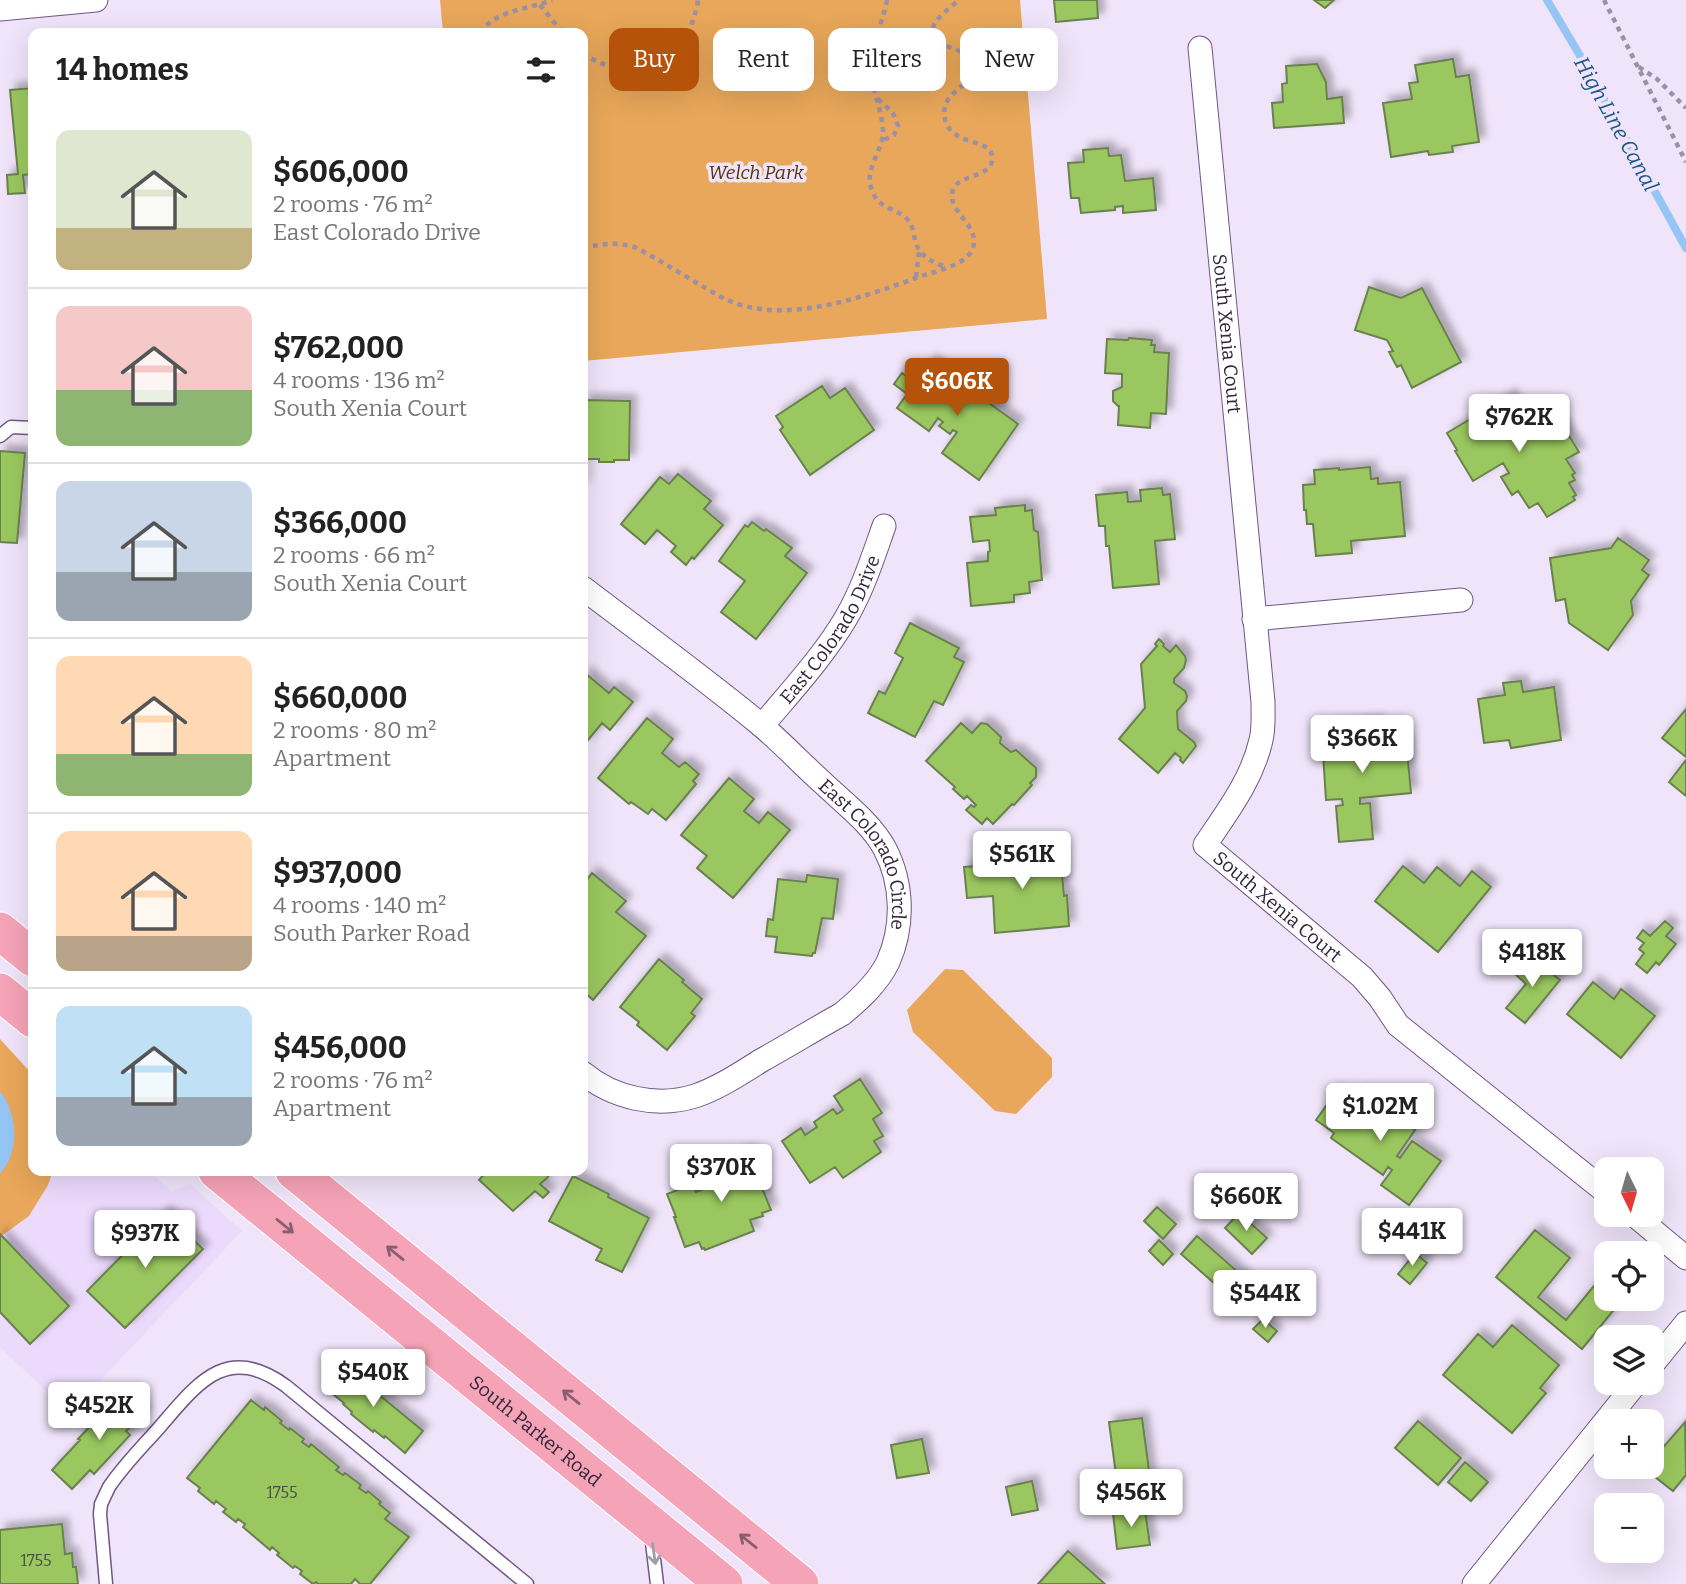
<!DOCTYPE html>
<html lang="en">
<head>
<meta charset="utf-8">
<style>
	:root { --surface:#fff; --page:#f2f2f2; --text:#222; --muted:#767676; --line:#e0e0e0; --accent:#b45309 }
	body { margin:0; font-family:Bitter,serif; background:var(--page); color:var(--text); height:100vh; display:flex; flex-direction:column; font-size:26px; white-space:nowrap }
	* { box-sizing:border-box; margin:0 }
	p { font-size:23px; color:var(--muted) }
	.icon { flex:none; width:38px; height:38px; fill:none; stroke:currentColor; stroke-width:2; stroke-linecap:round; stroke-linejoin:round }
	.map { position:relative; flex:1; overflow:hidden }
	.drawer { position:absolute; left:28px; top:28px; width:560px; height:1148px; display:flex; flex-direction:column; background:var(--surface); border-radius:14px; box-shadow:0 7px 28px #0002 }
	.drawer>* { flex:none }
	.banner { position:absolute; left:609px; top:28px; width:665px; height:63px; display:flex; gap:14px }
	.needle { width:46px; rotate:175deg }
	.tools { position:absolute; left:1594px; top:1157px; display:grid; gap:14px }
	.tools a { display:grid; place-items:center; width:70px; height:70px; border-radius:14px; background:var(--surface); box-shadow:0 7px 28px #0002; font-size:35px }
	.price { position:absolute; translate:-50% -60px; padding:0 16px; border-radius:7px; background:#fff; color:#222; font-size:23px; line-height:46px; filter:drop-shadow(0 2px 4px #0008) }
	.price::after { content:''; position:absolute; left:50%; top:42px; width:21px; height:16px; margin-left:-10px; background:inherit; clip-path:polygon(0 0,100% 0,50% 100%) }
	.price.selected { background:var(--accent); color:#fff }
	ul { padding:0; list-style:none }
	li { display:flex; align-items:center; gap:21px; height:175px; padding:0 28px }
	li+li { border-top:2px solid var(--line) }
	li span { display:grid; place-items:center; flex:none; width:196px; height:140px; border-radius:14px; color:#555 }
	li>.icon { margin-inline-start:auto }
	span .icon { width:84px; height:84px; fill:#fffc; stroke-width:1 }
	li b { font-size:30px }
	h2 { display:flex; justify-content:space-between; align-items:center; height:84px; padding:0 28px; font-size:30px }
	.tag { padding:0 24px; border-radius:14px; background:var(--surface); box-shadow:0 7px 28px #0002; font-size:24px; line-height:63px }
	.tag.selected { background:var(--accent); color:#fff }
	.map>svg:first-child { display:block }
</style>
</head>
<body>
<div class="map">
<svg width="1686" height="1584" viewBox="0 0 1686 1584">
	<defs>
		<filter id="shadow"><feDropShadow dx="6" dy="-6" stdDeviation="3.5" flood-color="#0004"/></filter>
	</defs>
	<rect width="100%" height="100%" fill="#efe4f9"/>
	<path fill="#ecdafd" d="M33 1171H149L171 1191 190 1184 242 1231 69 1413 0 1347V1178Z"/>
	<path fill="#e8a75a" d="M440 0H1020L1047 319 583 361V33H443Z
		M945 969 963 970 1052 1058V1077L1016 1114 995 1111 913 1032 907 1010Z
		M0 1039 33 1075V1171H53L48 1185 29 1216 0 1237Z"/>
	<path fill="#94c5f5" d="M0 1091C14 1109 19 1138 9 1160 7 1165 3 1169 0 1174Z"/>
	<g fill="none" stroke-linecap="round" stroke-linejoin="round">
		<path stroke="#94c5f5" stroke-width="8" d="M1547 0 1582 59 1686 248"/>
	</g>
	<path fill="#9ac75e" stroke="#6a8050" stroke-width="2" filter="url(#shadow)" d="M1054 0H1097L1098 18 1056 22Z
		M1314 0H1334L1325 8Z
		M1453 59 1456 77 1469 75 1479 142 1452 146 1453 152 1429 155 1428 151 1391 157 1383 103 1412 99 1409 83 1418 82 1415 65Z
		M1317 64 1326 82 1327 99 1342 97 1344 123 1274 128 1272 103 1283 102 1282 84 1287 83 1286 66Z
		M33 88V174L23 175 25 193 8 194 7 175 18 174 10 90Z
		M1108 148 1109 156 1121 155 1125 181 1153 178 1156 210 1123 213V206L1115 207V210L1081 213 1079 198H1071L1068 163 1084 162 1083 150Z
		M1369 287 1401 298 1422 288 1461 362 1412 388 1401 365 1397 367 1389 352 1393 351 1387 340 1355 330Z
		M1129 338 1152 340 1151 345H1155L1154 352 1169 353 1166 414 1151 413 1150 428 1118 425 1119 406H1118L1113 401V391L1122 387V374L1105 373 1107 339 1128 340Z
		M931 361 1018 424 979 480 942 453 957 432 953 430 950 434 939 426 943 422 938 418 929 431 897 408 907 394 894 384 902 373 915 383Z
		M822 386 830 398 845 388 874 430 810 475 780 430 783 427 776 416Z
		M1510 395 1525 420 1540 411 1549 427 1560 421 1579 452 1566 459 1575 473 1572 475 1575 480 1569 483 1576 495 1573 497 1575 500 1547 517 1538 503 1529 508 1518 491 1512 495 1501 477 1509 473 1503 463 1473 481 1455 451 1457 450 1447 433Z
		M584 400 630 401 629 460H614V462H599V459H585L584 488H583Z
		M0 451 25 453 17 543 0 542Z
		M1370 467 1371 479 1378 478V484L1400 482 1405 536 1351 541 1352 553 1316 556 1313 524H1307L1306 510H1304L1303 485 1315 484 1314 470 1339 468V470Z
		M678 474 711 501 704 509 723 525 694 559 692 557 686 565 671 552 676 546 657 530 645 544 621 524 660 477 669 484Z
		M1162 488 1163 495 1170 494 1175 539 1155 541 1159 584 1113 588 1109 546H1106L1105 526H1099L1096 495 1127 492 1128 502 1141 501 1140 490Z
		M1025 505V511L1032 510 1034 530 1038 532 1042 580 1029 582 1030 593 1014 595V602L971 606 967 563 988 561V552L990 551 989 540 973 542 970 517 996 515 995 508Z
		M752 522 764 531 766 529 792 548 785 556 807 573 756 639 721 612 745 581 719 561 745 525 748 527Z
		M1618 538 1649 560 1642 570 1649 575 1631 601 1633 615 1608 650 1569 623 1565 599 1556 601 1550 558 1611 548Z
		M910 623 959 648 954 657 964 662 943 705 934 701 915 737 868 713 879 691 885 694 903 658 895 653Z
		M1159 639 1164 644 1163 646 1170 652 1176 645 1185 656 1186 660 1184 668 1174 679V683L1185 691 1187 696 1186 701 1177 711 1178 729 1194 742 1196 746 1183 763 1180 760 1181 758 1175 753 1158 773 1119 739 1145 708 1141 664 1157 646 1155 644Z
		M585 673 609 693 614 687 633 702 610 730 602 723 584 745 583 676Z
		M1521 681 1523 692 1554 687 1561 740 1511 748 1509 740 1484 743 1478 699 1505 695 1503 683Z
		M1686 709V757L1662 738Z
		M647 718 673 739 662 753 679 767 685 762 699 774 693 781 696 784 666 820 652 809 648 814 631 802 629 804 598 778Z
		M1378 722 1380 742 1406 740 1411 793 1360 798V804L1370 803 1373 839 1339 842 1336 806 1343 805 1342 799 1326 800 1323 753 1330 752 1328 726Z
		M961 723 972 733 981 723 987 724 1001 737 1000 743 1011 752 1016 750 1036 768V777L1030 783 1032 785 1014 805 1012 804 993 824 987 818 982 824 966 810 971 805 974 807 976 805 967 796 964 799 953 789 955 787 926 761Z
		M1686 760V796L1669 782Z
		M729 778 754 799 744 811 759 823 768 812 790 830 733 898 697 868 707 856 681 835Z
		M1048 851V853L1060 852 1064 896 1067 895 1069 926 995 933 993 896 967 898 964 867 1005 864 1004 855Z
		M1403 866 1424 883 1437 867 1460 886 1472 871 1491 887 1438 952 1375 901Z
		M592 873 626 901 616 912 646 936 593 1000 583 991V885Z
		M807 875 838 879 833 919 822 918 815 953H813L812 956 775 952 777 937 766 936 768 919 773 920 778 879 806 882Z
		M1665 921 1673 928 1666 936 1676 944 1659 965 1656 962 1647 973 1636 964 1644 953 1639 949 1644 943 1637 938 1643 930 1650 936Z
		M1529 955 1560 980 1525 1023 1506 1008 1526 984 1514 973Z
		M659 959 684 980 682 982 702 999 691 1013 695 1016 667 1050 637 1025 639 1022 620 1007Z
		M1593 982 1614 999 1621 989 1655 1016 1621 1058 1567 1014Z
		M860 1079 882 1113 873 1119 883 1136 874 1141 881 1152 843 1178 835 1167 810 1183 782 1141 801 1128 805 1135 817 1127 814 1122 833 1109 837 1114 843 1110 834 1096Z
		M1336 1092 1354 1105 1363 1093 1415 1130 1397 1156 1400 1158 1412 1141 1441 1161 1409 1205 1381 1185 1392 1170 1388 1167 1383 1175 1331 1138 1334 1133 1316 1120Z
		M747 1151 771 1210 762 1213 763 1216 750 1220 754 1231 705 1250 704 1248 702 1249 699 1242 685 1247 674 1217H676L667 1194 693 1184 696 1192 714 1185 708 1167Z
		M484 1171H552L547 1178 540 1184 549 1192 543 1198 535 1191 513 1211 479 1180 486 1172Z
		M573 1176 609 1194 608 1197 649 1218 622 1272 596 1260 602 1249 549 1221Z
		M1157 1207 1176 1224 1163 1239 1144 1221Z
		M165 1212 203 1249 125 1328 87 1291Z
		M1239 1213 1267 1238 1252 1254 1225 1228Z
		M1535 1230 1570 1258 1538 1297 1566 1320 1598 1281 1606 1289V1298H1618L1621 1301 1582 1349 1496 1277Z
		M0 1234 69 1306 30 1344 0 1312Z
		M1197 1236 1247 1280 1231 1298 1181 1254Z
		M1159 1240 1173 1254 1163 1265 1149 1251Z
		M1415 1253 1427 1263 1410 1284 1398 1274Z
		M1263 1319 1277 1331 1268 1342 1253 1329Z
		M1512 1325 1559 1365 1540 1388 1546 1393 1512 1433 1443 1375 1478 1334 1493 1347Z
		M343 1365 423 1431 405 1453 385 1436 384 1438 374 1430 373 1432 351 1414 352 1412 343 1404 344 1403 324 1387Z
		M124 1393 145 1412 126 1431 130 1435 94 1474 90 1470 72 1489 52 1470 80 1440 78 1439 95 1421 96 1423Z
		M251 1400 264 1410 265 1407 282 1421 280 1423 289 1430 290 1428 304 1439 302 1442 309 1447 311 1444 339 1467 336 1470 343 1475 345 1473 361 1485 359 1488 366 1493 368 1491 381 1502 379 1504 390 1513 385 1519 409 1537 370 1584H360L355 1579 351 1584H318L316 1582 313 1584 300 1574 302 1571 295 1566 293 1568 277 1555 279 1553 272 1547 270 1550 243 1527 245 1524 238 1519 236 1522 223 1512 226 1509 216 1501 214 1504 198 1491 200 1488 187 1478Z
		M1142 1418 1154 1508 1121 1513 1109 1422Z
		M1418 1421 1461 1458 1438 1485 1395 1448Z
		M1685 1422 1686 1475 1673 1491 1646 1470 1648 1467 1647 1466H1652V1460Z
		M922 1439 929 1473 897 1478 891 1445Z
		M1465 1462 1488 1482 1471 1501 1448 1482Z
		M1032 1481 1038 1510 1012 1515 1006 1487Z
		M1145 1510 1150 1545 1117 1549 1113 1513Z
		M62 1524 65 1554 72 1553 73 1567H76L78 1584H0V1530Z
		M1068 1551 1105 1584H1038Z"/>
	<g fill="none" stroke-linecap="round" stroke-linejoin="round">
		<g stroke="#705784" stroke-width="15">
			<path id="lane" d="M0 436 11 427 33 428
				M651 1534 657 1584
				M106 1584 100 1514 101 1504 109 1487C123 1466 141 1448 158 1429 197 1384 226 1342 286 1386L527 1584"/>
		</g>
		<g stroke="#705784" stroke-width="25">
			<g id="street">
				<path d="M0 9 96 0"/>
				<path id="s1" d="M1200 48 1263 702C1263 715 1264 728 1261 740 1252 780 1227 812 1205 845L1362 977 1380 998 1398 1025 1606 1192"/>
				<path id="s2" d="M583 588C642 633 703 677 761 725 782 743 802 764 823 783 844 803 871 823 885 849 903 884 904 926 888 962 878 983 859 1000 842 1014 815 1029 789 1045 762 1060 741 1073 719 1088 695 1096 657 1108 613 1098 583 1073"/>
				<path d="M1254 619 1461 600"/>
				<path id="s3" d="M762 726C791 691 823 657 846 618 863 589 873 557 884 526"/>
				<path d="M1633 1214 1686 1258"/>
				<path d="M1652 1365 1686 1323"/>
				<path d="M1474 1584 1637 1382"/>
			</g>
		</g>
		<g stroke="#fff" stroke-width="39">
			<g id="primary">
				<path d="M0 931 33 958"/>
				<path d="M0 992 33 1019"/>
				<path id="s4" d="M217 1171 724 1584"/>
				<path d="M294 1171 800 1584"/>
			</g>
		</g>
		<path stroke="#9b90a4" stroke-width="4.5" stroke-dasharray="5 5" stroke-linecap="butt" d="M887 0C882 25 870 48 872 74 873 94 883 112 883 133 882 154 861 171 874 195 882 211 904 209 911 225 913 229 914 235 915 240 919 256 931 262 946 267
			M1604 0 1686 162
			M540 5 563 33
			M480 33C496 9 528 10 552 0
			M583 53C633 89 690 59 698 0
			M1639 67 1657 79 1686 108
			M878 99 893 113 898 126 894 135 882 141
			M583 248C602 244 618 241 637 248 657 259 677 271 697 283 709 290 721 298 735 303 790 323 864 297 916 278 932 272 965 266 972 250 982 229 953 215 952 197 950 173 989 180 992 161 996 136 952 149 945 119 939 93 968 89 976 69 975 63 976 62 972 58 961 47 917 45 938 19 944 12 952 6 959 0
			M916 277 919 252"/>
		<use href="#lane" stroke="#fff" stroke-width="12"/>
		<use href="#street" stroke="#fff" stroke-width="23"/>
		<use href="#primary" stroke="#f5a3b6" stroke-width="37"/>
	</g>
	<defs><path id="oneway-shaft" d="M-6 0H5M1.5-3L5.5 0L1.5 3" fill="none" stroke-width="1.6" stroke-linecap="round" stroke-linejoin="round" transform="scale(1.75)"/></defs>
	<g stroke="#895e71">
		<use href="#oneway-shaft" transform="translate(285 1226) rotate(39)"/>
		<use href="#oneway-shaft" transform="translate(395 1253) rotate(-141)"/>
		<use href="#oneway-shaft" transform="translate(571 1397) rotate(-141)"/>
		<use href="#oneway-shaft" transform="translate(748 1541) rotate(-141)"/>
	</g>
	<use stroke="#a29da6" href="#oneway-shaft" transform="translate(654 1554) rotate(82)"/>
	<g text-anchor="middle" dominant-baseline="central" stroke-width="7" stroke-linejoin="round" paint-order="stroke">
		<g font-size="16" fill="#4a4e42">
			<text x="282" y="1492">1755</text>
			<text x="36" y="1560">1755</text>
		</g>
		<g font-size="19" font-style="italic" fill="#55350d" stroke="#efe4f9">
			<text x="756" y="172">Welch Park</text>
		</g>
		<g font-size="19" fill="#302539" stroke="#efe4f9">
			<text stroke="none"><textPath href="#s1" startOffset="287">South Xenia Court</textPath></text>
			<text stroke="none"><textPath href="#s3" startOffset="119">East Colorado Drive</textPath></text>
			<text stroke="none"><textPath href="#s2" startOffset="396">East Colorado Circle</textPath></text>
			<text stroke="none"><textPath href="#s1" startOffset="910">South Xenia Court</textPath></text>
			<text stroke="none"><textPath href="#s4" startOffset="411">South Parker Road</textPath></text>
		</g>
		<g font-size="21" font-style="italic" fill="#195589" stroke="#efe4f9">
			<text transform="translate(1616 124) rotate(61)">High Line Canal</text>
		</g>
	</g>
</svg>
<div class="tools">
<a><svg class="needle" viewBox="-14 -14 28 28"><path d="M0-13l5 13h-10z" fill="#e53935"/><path d="M0 13l5-13h-10z" fill="#767676"/></svg></a>
<a><svg class="icon" aria-label="locate" viewBox="0 0 24 24"><circle cx="12" cy="12" r="6"/><path d="M12 2v4M12 18v4M2 12h4M18 12h4"/></svg></a>
<a><svg class="icon" aria-label="layers" viewBox="0 0 24 24"><path d="M12 4l9 5-9 5-9-5zM3 14l9 5 9-5"/></svg></a>
<a>+</a>
<a>−</a>
</div>
<b class="price selected" style="left:957px;top:418px">$606K</b>
<b class="price" style="left:1519px;top:454px">$762K</b>
<b class="price" style="left:1362px;top:775px">$366K</b>
<b class="price" style="left:1022px;top:891px">$561K</b>
<b class="price" style="left:1532px;top:989px">$418K</b>
<b class="price" style="left:1380px;top:1143px">$1.02M</b>
<b class="price" style="left:721px;top:1204px">$370K</b>
<b class="price" style="left:1246px;top:1233px">$660K</b>
<b class="price" style="left:1412px;top:1268px">$441K</b>
<b class="price" style="left:145px;top:1270px">$937K</b>
<b class="price" style="left:1265px;top:1330px">$544K</b>
<b class="price" style="left:373px;top:1409px">$540K</b>
<b class="price" style="left:99px;top:1442px">$452K</b>
<b class="price" style="left:1131px;top:1529px">$456K</b>
<div class="banner">
<a class="tag selected">Buy</a>
<a class="tag">Rent</a>
<a class="tag">Filters</a>
<a class="tag">New</a>
</div>
<section class="drawer">
<h2>14 homes<svg class="icon" aria-label="filters" viewBox="0 0 24 24"><path d="M4 7h16M4 17h16"/><circle cx="9" cy="7" r="2"/><circle cx="15" cy="17" r="2"/></svg></h2>
<ul>
<li><span style="background:linear-gradient(#dfe7d0 70%,#c2b280 0)"><svg class="icon" aria-label="home" viewBox="0 0 24 24"><path d="M3 11l9-7 9 7M6 9v11h12V9"/></svg></span><div><b>$606,000</b><p>2 rooms · 76 m²</p><p>East Colorado Drive</p></div></li>
<li><span style="background:linear-gradient(#f6c9c9 60%,#8fb573 0)"><svg class="icon" aria-label="home" viewBox="0 0 24 24"><path d="M3 11l9-7 9 7M6 9v11h12V9"/></svg></span><div><b>$762,000</b><p>4 rooms · 136 m²</p><p>South Xenia Court</p></div></li>
<li><span style="background:linear-gradient(#c9d6e8 65%,#9aa5b1 0)"><svg class="icon" aria-label="home" viewBox="0 0 24 24"><path d="M3 11l9-7 9 7M6 9v11h12V9"/></svg></span><div><b>$366,000</b><p>2 rooms · 66 m²</p><p>South Xenia Court</p></div></li>
<li><span style="background:linear-gradient(#ffd9b3 70%,#8fb573 0)"><svg class="icon" aria-label="home" viewBox="0 0 24 24"><path d="M3 11l9-7 9 7M6 9v11h12V9"/></svg></span><div><b>$660,000</b><p>2 rooms · 80 m²</p><p>Apartment</p></div></li>
<li><span style="background:linear-gradient(#ffd9b3 75%,#b9a48a 0)"><svg class="icon" aria-label="home" viewBox="0 0 24 24"><path d="M3 11l9-7 9 7M6 9v11h12V9"/></svg></span><div><b>$937,000</b><p>4 rooms · 140 m²</p><p>South Parker Road</p></div></li>
<li><span style="background:linear-gradient(#bfe0f5 65%,#9aa5b1 0)"><svg class="icon" aria-label="home" viewBox="0 0 24 24"><path d="M3 11l9-7 9 7M6 9v11h12V9"/></svg></span><div><b>$456,000</b><p>2 rooms · 76 m²</p><p>Apartment</p></div></li>
</ul>
</section>
</div>
</body>
</html>
